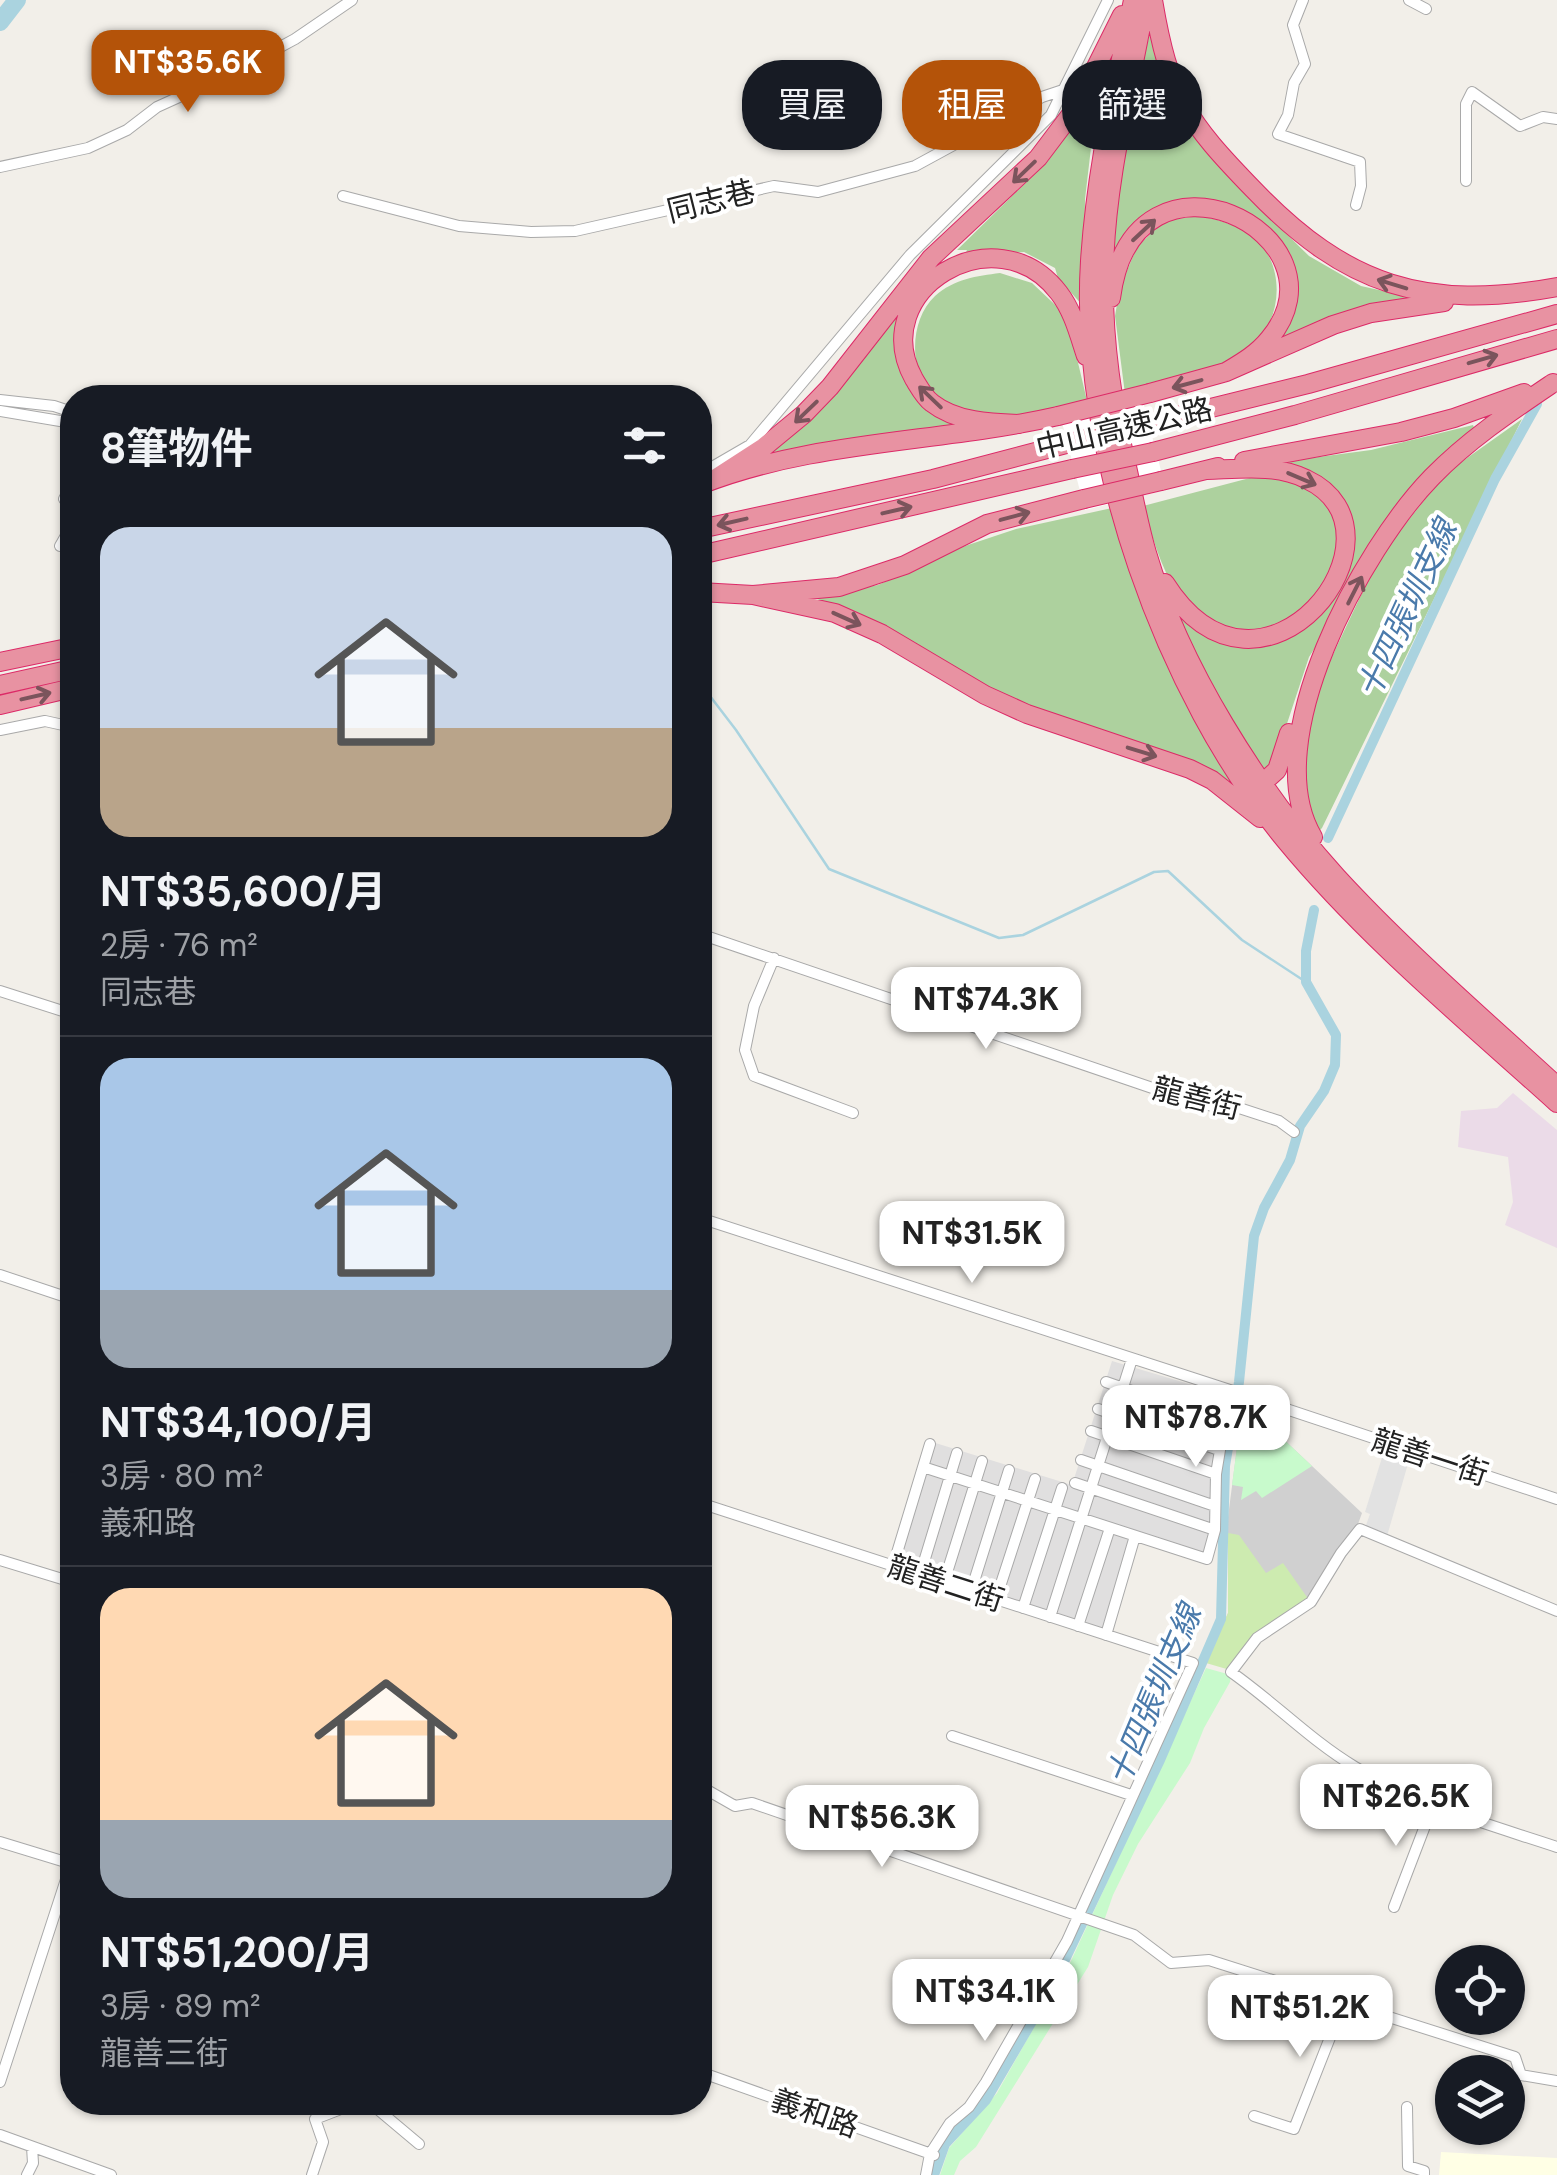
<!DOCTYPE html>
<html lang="zh-TW">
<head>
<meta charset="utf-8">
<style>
	:root { --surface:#171b24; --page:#242831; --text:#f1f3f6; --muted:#9ea1a6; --line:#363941; --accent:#b45309 }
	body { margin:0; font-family:"DM Sans","Noto Sans TC",sans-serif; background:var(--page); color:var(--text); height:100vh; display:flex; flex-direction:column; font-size:38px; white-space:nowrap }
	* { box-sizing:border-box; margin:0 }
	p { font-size:32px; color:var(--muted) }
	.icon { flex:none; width:55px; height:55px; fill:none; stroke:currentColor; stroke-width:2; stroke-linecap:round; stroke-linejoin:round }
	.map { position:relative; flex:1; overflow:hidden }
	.side { position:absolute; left:60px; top:385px; width:652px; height:1730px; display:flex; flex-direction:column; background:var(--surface); border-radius:40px; box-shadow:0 2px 8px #0004 }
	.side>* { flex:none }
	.banner { position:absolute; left:742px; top:60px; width:662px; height:90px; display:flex; gap:20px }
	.tools { position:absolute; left:1435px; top:1945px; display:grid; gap:20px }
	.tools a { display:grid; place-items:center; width:90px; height:90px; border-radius:50%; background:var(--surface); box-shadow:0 2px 8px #0004; font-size:50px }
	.price { position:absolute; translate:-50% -85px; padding:0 22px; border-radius:20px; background:#fff; color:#222; font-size:32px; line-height:65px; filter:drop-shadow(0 2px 5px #0008) }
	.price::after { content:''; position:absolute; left:50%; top:60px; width:30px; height:22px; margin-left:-15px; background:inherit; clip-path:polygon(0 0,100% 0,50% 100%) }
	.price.current { background:var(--accent); color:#fff }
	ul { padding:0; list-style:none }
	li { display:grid; align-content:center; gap:20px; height:530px; padding:0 40px }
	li+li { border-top:2px solid var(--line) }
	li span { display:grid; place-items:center; height:310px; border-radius:30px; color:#555 }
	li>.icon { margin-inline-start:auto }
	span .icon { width:180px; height:180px; fill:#fffc; stroke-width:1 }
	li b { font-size:42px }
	h2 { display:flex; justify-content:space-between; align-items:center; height:120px; padding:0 40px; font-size:42px }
	.chip { padding:0 35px; border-radius:40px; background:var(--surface); box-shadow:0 2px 8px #0004; font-size:35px; line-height:90px }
	.chip.current { background:var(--accent); color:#fff }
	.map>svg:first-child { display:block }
</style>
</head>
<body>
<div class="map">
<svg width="1557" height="2175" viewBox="0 0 1557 2175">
	<rect width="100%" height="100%" fill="#f2efe9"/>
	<path fill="#e0dfdf" d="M1112 1361 1226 1395 1213 1529 1205 1556 1134 1533 1104 1633 890 1562 929 1441 1072 1485Z"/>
	<path fill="#ebdbe8" d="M1513 1093 1557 1130V1248L1505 1225 1513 1202 1508 1157 1458 1147 1461 1111 1497 1108Z"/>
	<path fill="#ffffe5" d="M1441 2152 1557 2158V2175H1439Z"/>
	<path fill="#d0d0d0" d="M1243 1401 1362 1513 1357 1527 1309 1600 1206 1663 1228 1613V1517Z"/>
	<path fill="#cdebb0" d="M1228 1533 1239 1535 1266 1573 1283 1563 1309 1600 1255 1636 1230 1670 1206 1663 1228 1613Z"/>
	<path fill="#add19e" d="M1151 30 1155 53 1181 123 1262 210 1309 256 1361 286 1406 296V301L1280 339 1293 307 1282 248 1246 213 1209 202 1168 204 1136 225 1115 264 1110 263 1126 122Z
		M1098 88 1085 199 1084 307 1058 278 1055 268 1024 252 964 257 967 250H957L1048 161Z
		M1200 216C1220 220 1240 225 1256 240 1285 265 1283 320 1253 344 1211 378 1177 383 1125 394L1115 316 1120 287 1137 247 1165 220Z
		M1000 273 1032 283 1067 316 1088 405C1065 410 1036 421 1012 421 996 422 966 415 951 409 909 392 904 325 935 296 954 279 977 276 1000 273Z
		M902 307C895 373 901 399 964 429L761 460 806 425 844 382Z
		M1522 419 1322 828 1317 833 1307 812 1299 749 1311 701 1379 557 1446 473Z
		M1473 425 1475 430 1399 501 1365 555 1338 613 1309 657 1273 766 1263 775 1218 702 1174 608 1178 607 1241 639 1314 617 1348 516 1281 462 1371 450Z
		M1265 474 1292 477 1329 498 1344 545C1335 563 1327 593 1312 606 1273 643 1208 635 1177 592 1160 567 1152 534 1143 506Z
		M1112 508 1241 794 1213 772 1145 744 1015 702 886 626 817 599 818 595 878 585 965 546 1016 529Z"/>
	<path fill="#c8facc" d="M1243 1401 1312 1466 1262 1498 1256 1491 1241 1500 1243 1487 1232 1485Z
		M1206 1668 1231 1675 1230 1682 1204 1728 1190 1763 1138 1844 1113 1895 1088 1967 976 2147 960 2161 954 2175H940L949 2148 997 2093 1070 1963Z"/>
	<path fill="#e2e2e2" d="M1385 1448 1410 1457 1387 1536 1365 1528 1370 1514 1365 1512Z"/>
	<path fill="#fff" d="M1139 386 1166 490 1085 510 1058 407Z"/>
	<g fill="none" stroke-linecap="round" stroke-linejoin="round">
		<path stroke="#aad3df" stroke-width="2.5" d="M700 683 736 730 829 869 999 938 1023 935 1154 872 1168 871 1242 940 1306 982"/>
		<path stroke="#aad3df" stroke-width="10" d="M1328 838 1495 479 1537 404
			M934 2175 945 2144 986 2100 1051 1989 1160 1760 1221 1619 1225 1466 1239 1382 1254 1236 1264 1208 1290 1160 1300 1126 1324 1091 1335 1065 1336 1035 1306 982V951L1314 910"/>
		<path stroke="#aad3df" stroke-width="18" d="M0 22 17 0"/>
		<g stroke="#a9a9a9" stroke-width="12">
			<path id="minor" d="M1303 0 1293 25 1305 64 1294 83 1288 115 1278 134 1360 162 1361 186 1356 205
				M1409 0 1426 9
				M0 167 88 148 127 130 157 107 232 73 295 39 352 0
				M1466 181V104L1472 92 1520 126 1543 117 1557 119
				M343 196 459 226 531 232 575 231 774 186 818 192 915 166 1042 97 1063 90
				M0 400 54 406 72 412
				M0 411 72 423
				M700 474 750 445 910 255 1051 115 1108 0
				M72 485 64 499 72 503
				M60 546 72 525
				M0 730 45 721 72 727
				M700 934 1170 1094 1219 1108 1233 1106 1279 1121 1294 1132
				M774 958 754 1006 745 1050 754 1076 853 1113
				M0 991 72 1014
				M700 1218 1233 1391
				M0 1275 72 1299
				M1106 1382 1223 1423
				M1247 1396 1557 1499
				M1098 1409 1219 1450
				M1091 1431 1216 1474
				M1081 1460 1215 1506
				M923 1467 1207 1559 1215 1530 1216 1474 1230 1390
				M1075 1483 1215 1530
				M700 1503 1193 1663 1067 1941 986 2082 969 2107 950 2123 930 2154 926 2175
				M0 1560 72 1582
				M893 1566 930 1444
				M920 1575 957 1453
				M944 1582 982 1461
				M971 1591 1009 1470
				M996 1599 1035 1479
				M1023 1608 1062 1488
				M1557 1611 1360 1529 1341 1553 1311 1602 1257 1638 1231 1672C1274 1702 1310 1740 1355 1767 1417 1805 1488 1824 1557 1847
				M1050 1617 1132 1359
				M1078 1626 1110 1528
				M1106 1635 1135 1536
				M952 1736 1131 1795
				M700 1786 735 1806 752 1803 1134 1935 1171 1963 1209 1960 1515 2057 1521 2075 1557 2081
				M0 1842 72 1864
				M1394 1907 1433 1805
				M700 2072 934 2155
				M0 2082 72 1861
				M369 2102 419 2144
				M1407 2107 1408 2166 1424 2171V2175
				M1254 2116 1294 2129 1344 2002
				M0 2135 111 2175
				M27 2175 33 2163 32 2147
				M312 2175 323 2142 315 2119 359 2102"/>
		</g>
		<g stroke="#dc2a67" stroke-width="20">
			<path id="motorway" d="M1133 0C1115 90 1096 169 1090 261 1078 451 1164 694 1285 840 1365 937 1464 1019 1557 1103
				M1146 0C1130 90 1106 177 1104 269 1102 339 1112 404 1128 471 1134 498 1139 526 1147 553 1180 666 1258 790 1337 877 1405 951 1483 1018 1557 1086
				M1153 0C1169 96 1187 121 1254 190 1346 286 1426 311 1557 287
				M1111 298C1133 125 1356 234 1269 339 1257 354 1241 363 1226 372
				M1150 393 1226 372 1333 325 1371 313 1444 302
				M1020 424C991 423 956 422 932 403 924 397 919 387 914 379 865 291 996 210 1059 293 1073 311 1079 335 1086 356
				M1146 424 1308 384 1557 314
				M1153 452 1295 415 1557 339
				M1244 461 1401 432 1454 418 1524 393
				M713 480 764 447 804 414 830 387 931 258 1038 158 1075 109 1122 15
				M1161 481 1218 467
				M700 485C814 440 939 443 1058 416
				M700 529 933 479 1066 444
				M700 555 1072 469
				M1165 583C1262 736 1420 532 1306 479 1276 464 1240 469 1207 470
				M700 592 753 595 839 587 905 565 987 524 1084 499
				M753 595 835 613 882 634 985 695 1027 714 1190 769 1212 780 1260 818
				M0 662 72 647
				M0 685 72 669
				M0 705 72 688
				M1255 790 1277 770 1289 733
				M1313 837C1256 741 1363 548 1432 477 1468 440 1510 412 1553 383"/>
		</g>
		<use href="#minor" stroke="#fff" stroke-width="10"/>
		<use href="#motorway" stroke="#e892a2" stroke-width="18"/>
		<g stroke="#dc2a67" stroke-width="20" stroke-linecap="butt">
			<path id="motorway-bridge" d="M1058 416 1150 393
				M1066 444 1146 424
				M1072 469 1153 452
				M1084 499 1161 481"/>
		</g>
		<use href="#motorway-bridge" stroke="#e892a2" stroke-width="18"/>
	</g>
	<defs><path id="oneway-shaft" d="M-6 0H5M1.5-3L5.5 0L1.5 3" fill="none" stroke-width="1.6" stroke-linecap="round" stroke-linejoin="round" transform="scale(2.5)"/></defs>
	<g stroke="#7b545c">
		<use href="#oneway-shaft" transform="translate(1024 172) rotate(136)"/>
		<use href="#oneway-shaft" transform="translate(1144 230) rotate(-43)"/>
		<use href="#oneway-shaft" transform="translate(1392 284) rotate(-163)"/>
		<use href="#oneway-shaft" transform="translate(1483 359) rotate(-16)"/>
		<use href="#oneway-shaft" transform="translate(1187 384) rotate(165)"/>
		<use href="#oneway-shaft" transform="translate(930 397) rotate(-136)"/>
		<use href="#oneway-shaft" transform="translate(806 412) rotate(136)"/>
		<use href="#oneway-shaft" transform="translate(1302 479) rotate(23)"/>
		<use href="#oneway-shaft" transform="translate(897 510) rotate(-13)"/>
		<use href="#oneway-shaft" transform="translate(1015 516) rotate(-15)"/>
		<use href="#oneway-shaft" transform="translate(732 522) rotate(167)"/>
		<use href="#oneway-shaft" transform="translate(1355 590) rotate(-63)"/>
		<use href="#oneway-shaft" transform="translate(847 619) rotate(24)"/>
		<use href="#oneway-shaft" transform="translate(36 696) rotate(-13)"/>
		<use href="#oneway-shaft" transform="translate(1142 752) rotate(17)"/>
	</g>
	<g text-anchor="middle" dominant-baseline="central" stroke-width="8" stroke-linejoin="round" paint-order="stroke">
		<g font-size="30" fill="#222" stroke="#fff">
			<text transform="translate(711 201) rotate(-14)">同志巷</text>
			<text transform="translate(1124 428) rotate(-13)">中山高速公路</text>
			<text transform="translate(1197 1098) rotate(14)">龍善街</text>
			<text transform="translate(1430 1457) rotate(18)">龍善一街</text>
			<text transform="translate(946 1583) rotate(18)">龍善二街</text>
			<text transform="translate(815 2113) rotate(19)">義和路</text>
		</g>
		<g font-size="32" font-style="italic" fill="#4a7aab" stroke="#fff">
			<text transform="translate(1407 609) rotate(-65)">十四張圳支線</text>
			<text transform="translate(1154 1695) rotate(-67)">十四張圳支線</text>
		</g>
	</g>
</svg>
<div class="tools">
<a><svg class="icon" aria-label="locate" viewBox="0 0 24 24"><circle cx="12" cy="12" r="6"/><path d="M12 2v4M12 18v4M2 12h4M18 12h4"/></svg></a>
<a><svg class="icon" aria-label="layers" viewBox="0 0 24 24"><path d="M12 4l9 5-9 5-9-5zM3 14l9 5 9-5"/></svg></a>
</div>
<b class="price current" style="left:188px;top:115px">NT$35.6K</b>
<b class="price" style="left:986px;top:1052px">NT$74.3K</b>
<b class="price" style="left:972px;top:1286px">NT$31.5K</b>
<b class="price" style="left:1196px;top:1470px">NT$78.7K</b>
<b class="price" style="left:1396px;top:1849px">NT$26.5K</b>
<b class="price" style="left:882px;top:1870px">NT$56.3K</b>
<b class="price" style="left:985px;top:2044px">NT$34.1K</b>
<b class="price" style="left:1300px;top:2060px">NT$51.2K</b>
<div class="banner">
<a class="chip">買屋</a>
<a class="chip current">租屋</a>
<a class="chip">篩選</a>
</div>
<section class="side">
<h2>8筆物件<svg class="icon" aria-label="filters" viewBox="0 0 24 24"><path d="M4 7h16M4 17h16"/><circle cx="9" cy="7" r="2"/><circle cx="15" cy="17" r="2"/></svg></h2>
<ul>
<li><span style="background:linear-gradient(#c9d6e8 65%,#b9a48a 0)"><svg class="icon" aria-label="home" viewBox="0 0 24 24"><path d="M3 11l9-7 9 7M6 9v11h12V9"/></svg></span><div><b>NT$35,600/月</b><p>2房 · 76 m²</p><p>同志巷</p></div></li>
<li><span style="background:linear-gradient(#a9c7e8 75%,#9aa5b1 0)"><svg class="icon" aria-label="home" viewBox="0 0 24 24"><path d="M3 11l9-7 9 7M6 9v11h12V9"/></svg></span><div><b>NT$34,100/月</b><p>3房 · 80 m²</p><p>義和路</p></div></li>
<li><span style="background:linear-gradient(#ffd9b3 75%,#9aa5b1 0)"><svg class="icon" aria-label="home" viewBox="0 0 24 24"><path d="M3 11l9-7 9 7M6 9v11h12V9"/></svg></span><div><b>NT$51,200/月</b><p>3房 · 89 m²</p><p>龍善三街</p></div></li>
</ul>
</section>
</div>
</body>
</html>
